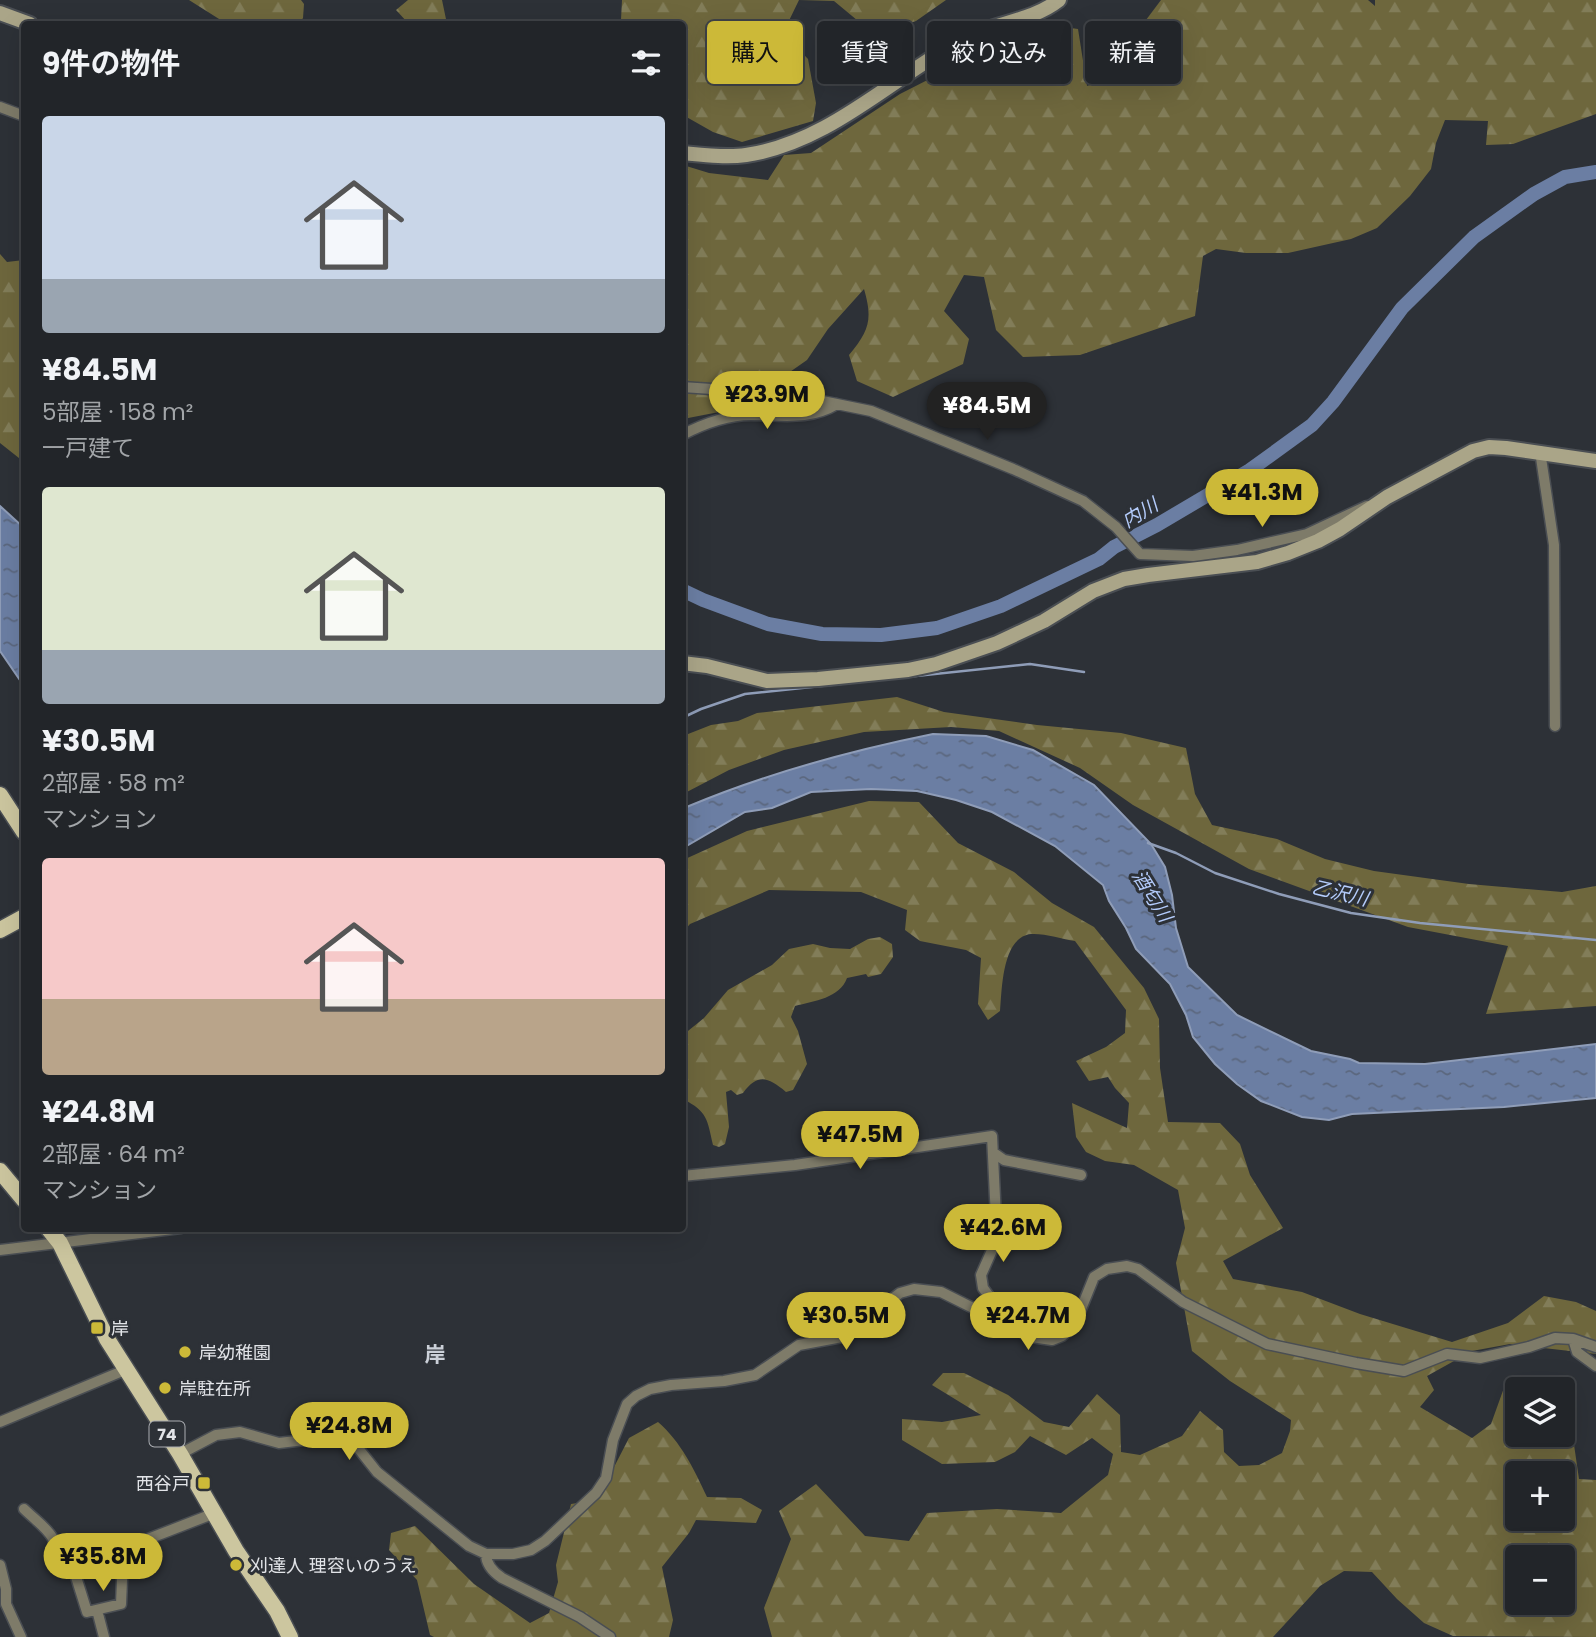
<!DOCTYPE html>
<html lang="ja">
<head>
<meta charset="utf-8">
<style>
	:root { --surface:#222529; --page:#2a2d31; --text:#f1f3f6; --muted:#a2a5a8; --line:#3f4246; --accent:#ccb938 }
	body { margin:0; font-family:Poppins,"Noto Sans JP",sans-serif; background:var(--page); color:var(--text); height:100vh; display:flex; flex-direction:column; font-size:26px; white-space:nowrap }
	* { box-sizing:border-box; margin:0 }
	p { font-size:23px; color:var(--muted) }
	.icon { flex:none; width:38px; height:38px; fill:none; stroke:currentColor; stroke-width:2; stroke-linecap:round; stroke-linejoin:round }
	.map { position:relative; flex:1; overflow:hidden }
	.sheet { position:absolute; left:21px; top:21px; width:665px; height:1211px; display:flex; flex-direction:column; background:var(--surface); border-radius:7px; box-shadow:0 7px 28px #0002,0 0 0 2px var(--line) }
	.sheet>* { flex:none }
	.guide { position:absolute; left:707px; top:21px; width:665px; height:63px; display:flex; gap:14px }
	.buttons { position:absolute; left:1505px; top:1377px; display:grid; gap:14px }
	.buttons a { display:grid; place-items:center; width:70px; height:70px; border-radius:7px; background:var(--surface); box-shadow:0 7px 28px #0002,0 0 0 2px var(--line); font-size:35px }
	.price { position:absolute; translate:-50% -60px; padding:0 16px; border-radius:24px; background:var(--accent); color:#111; font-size:23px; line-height:46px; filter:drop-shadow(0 2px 4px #0008) }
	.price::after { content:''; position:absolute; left:50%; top:42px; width:21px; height:16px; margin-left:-10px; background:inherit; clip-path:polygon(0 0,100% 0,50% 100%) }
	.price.on { background:#222; color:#fff }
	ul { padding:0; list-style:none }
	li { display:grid; align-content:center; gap:14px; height:371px; padding:0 21px }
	li span { display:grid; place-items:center; height:217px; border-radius:7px; color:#555 }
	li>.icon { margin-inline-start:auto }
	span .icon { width:126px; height:126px; fill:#fffc; stroke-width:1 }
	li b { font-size:30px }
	h2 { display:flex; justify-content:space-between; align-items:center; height:84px; padding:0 21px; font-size:30px }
	.tag { padding:0 24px; border-radius:7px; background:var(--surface); box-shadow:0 7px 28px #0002,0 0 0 2px var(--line); font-size:24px; line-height:63px }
	.tag.on { background:var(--accent); color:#111 }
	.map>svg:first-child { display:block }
</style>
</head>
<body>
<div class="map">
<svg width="1596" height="1637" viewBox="0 0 1596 1637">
	<defs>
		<pattern id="forest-firs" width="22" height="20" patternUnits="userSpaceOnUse" patternTransform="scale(1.75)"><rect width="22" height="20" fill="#6e673d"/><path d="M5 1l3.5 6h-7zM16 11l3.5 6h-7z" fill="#827d59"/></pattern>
		<pattern id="water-ripples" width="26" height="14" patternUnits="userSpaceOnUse" patternTransform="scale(1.75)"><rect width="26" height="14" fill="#6b7ea3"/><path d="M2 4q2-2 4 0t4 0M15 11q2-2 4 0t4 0" fill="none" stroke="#5b677e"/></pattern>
	</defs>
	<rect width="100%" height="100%" fill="#2d3137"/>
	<path fill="url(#forest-firs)" fill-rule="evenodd" d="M189 0H301L304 4 303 18 299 24H227Z
		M408 0H442L447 24H409L396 10Z
		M622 0H946L916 21 875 35 834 1 799 0 783 33 808 59 816 103 813 121 742 142 713 132 683 115 682 24H624L621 20Z
		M1161 0H1368L1375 6V0H1596V114L1513 144 1486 145 1488 121 1445 120 1436 143 1431 169 1410 196 1377 228 1351 239 1288 253H1246L1216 249 1203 256 1195 316 1080 355 1023 357 996 330 984 277 964 275 944 311 969 339 963 364 893 397 857 381 849 355C869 331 873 320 864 289L828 329 807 360 787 374 765 403 683 419V165L709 173 768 180 784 155 811 153 900 94 957 65 1064 27 1078 29 1087 86 1122 75 1135 58 1140 28Z
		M0 254 7 262 24 260V462L0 443Z
		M897 697 944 712 1037 725 1121 733 1186 748 1195 794 1212 825 1277 839 1325 859 1374 871 1469 884 1562 892 1596 886V1006L1486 1014 1508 946 1408 927 1249 869 1133 805 1080 768 999 731 951 727 864 732 784 750 729 770 683 794V736L711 725 738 721 757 713Z
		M869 801 919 802 958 843 1014 872 1052 903 1094 927 1144 988 1159 1019 1160 1068 1168 1122 1220 1123 1240 1144 1250 1175 1283 1228 1223 1261 1233 1279 1302 1292 1360 1314 1452 1342 1508 1323 1544 1296 1576 1302 1596 1311V1354L1510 1344 1472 1351 1427 1376 1434 1390 1420 1407 1472 1438 1491 1424 1505 1385 1531 1384 1536 1389 1517 1390V1435H1563V1419L1572 1431 1579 1479 1596 1480V1637L1453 1636 1424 1623 1397 1599 1372 1572 1344 1571 1320 1586 1273 1637H772L764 1608 791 1539 779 1511 816 1484 865 1536 909 1541 927 1513 997 1509 1061 1513 1108 1475 1113 1454 1092 1438 1066 1455 1030 1436 1015 1452 995 1462 942 1464 902 1440V1419L942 1422 981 1415 932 1385 943 1373H964L1008 1395 1044 1422 1069 1427 1097 1394 1120 1415 1121 1452 1140 1455 1182 1436 1200 1411 1223 1430 1224 1452 1239 1466 1259 1465 1282 1453 1290 1431 1291 1420 1230 1381 1192 1351 1176 1263 1185 1228 1178 1190 1134 1165 1105 1161 1086 1152 1076 1137 1072 1103 1127 1128 1129 1103 1115 1088 1108 1077 1089 1081 1076 1061 1106 1047 1125 1033 1126 1010 1075 941C1062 939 1044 933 1031 934 1002 937 1002 989 1000 1011L988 1020 978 1004 981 958 966 950 920 941 905 930 907 910 861 892 769 890 690 924 683 932V860L747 831ZM1517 1474H1563V1519H1517ZM1517 1558H1563V1603H1517Z
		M880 937 892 944 893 957 881 974 868 977 866 974 847 978C840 998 814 1001 795 1006L791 1017 798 1031 807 1064 793 1090 786 1092C768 1077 758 1073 743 1093L737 1095 731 1090 726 1092 729 1127 725 1144 719 1147 713 1145C707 1119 708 1112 683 1099V1035L704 1018 728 990 772 965 789 949 813 944 830 948 850 949 868 939Z
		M658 1422C681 1442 694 1469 707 1497L741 1498 762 1510 756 1523 696 1520 689 1533 662 1567 673 1620 669 1637H434L430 1635 417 1580 389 1550 391 1533 415 1526 474 1584 530 1623 549 1613 558 1582 556 1565 571 1504 597 1500 629 1438Z"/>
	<path fill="url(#water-ripples)" stroke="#8f9db8" stroke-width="2" d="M0 506 24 528V686L0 651Z
		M933 734 986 736 1033 750 1094 785 1151 844 1165 867 1172 895 1176 928 1188 967 1237 1015 1311 1051 1350 1059 1359 1063 1425 1064 1596 1044V1098L1504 1107 1352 1114 1329 1120 1302 1117 1261 1101 1237 1084 1215 1064 1193 1037 1186 1015 1170 984 1136 949 1126 928 1109 901 1103 885 1055 846 992 812 956 800 917 791 871 789 811 792 772 808 745 812 683 848V810L689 806C768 773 849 751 933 734Z"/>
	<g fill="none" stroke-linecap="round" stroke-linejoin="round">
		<path stroke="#8f9db8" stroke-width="2.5" d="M682 718 701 709 745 694 1030 664 1084 672
			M1148 843 1176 853 1215 873 1279 894 1351 913 1420 923 1596 940"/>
		<path stroke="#6b7ea3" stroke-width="14" d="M682 590 703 600 768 624 822 634 881 635 937 628 1001 606 1099 559 1114 547 1157 525 1250 470 1312 425 1333 402 1402 308 1474 237 1534 194 1565 177 1596 172"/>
		<g stroke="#4a4e53" stroke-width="13">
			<path id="street" d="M0 107 24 116
				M682 387 788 394 871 411 1013 469 1083 501 1116 527 1140 554 1193 556 1237 550 1307 534 1367 506
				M682 435C703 424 728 415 751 415 782 415 809 421 837 404
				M1540 451 1554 545 1555 726
				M994 1153 1004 1160 1081 1175
				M682 1176 795 1165 992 1136 997 1239 981 1275 983 1288 995 1304 1004 1311 1036 1324H1059L1069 1331
				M0 1250 181 1228
				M1573 1339 1577 1352 1596 1366
				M0 1422 125 1370
				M180 1454 216 1435 240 1432 279 1443 330 1437 345 1439 358 1448 377 1472 469 1546 486 1554H513L531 1550 545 1541 596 1493 606 1478 613 1440 627 1404 636 1396 650 1389 671 1385 724 1381 755 1375 799 1345 842 1337 900 1293 914 1289 941 1292 1031 1337 1052 1340 1062 1336 1075 1324 1094 1277 1107 1269 1127 1266 1138 1269 1183 1302 1267 1344 1356 1363 1404 1371 1447 1354 1480 1358 1529 1347 1555 1338 1573 1339 1596 1347
				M24 1509C46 1530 59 1534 57 1566L117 1551 215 1513
				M486 1554C486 1565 493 1572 502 1578L580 1617 610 1637
				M72 1564 87 1612 121 1604 122 1580 117 1551
				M0 1565 6 1589V1604L21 1637
				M97 1610 104 1637"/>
		</g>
		<g stroke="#4a4e53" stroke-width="18">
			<path id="secondary" d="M0 13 30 24
				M682 153C703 155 726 158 746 155 828 143 891 79 961 40 992 23 1031 22 1059 0
				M682 663 707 666 767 681 818 679 908 670 936 664 997 643 1044 621 1093 591 1124 579 1148 575 1257 562 1288 553 1318 541 1340 529 1387 497 1473 451 1489 447 1506 448 1596 461"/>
		</g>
		<g stroke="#4a4e53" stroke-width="19">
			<path id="primary" d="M0 795 24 832
				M0 930 24 917
				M0 1171 24 1200
				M48 1228 60 1243 107 1339 180 1454 236 1551 277 1611 290 1637"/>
		</g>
		<use href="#street" stroke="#7e7b69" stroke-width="10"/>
		<use href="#secondary" stroke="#aaa588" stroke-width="14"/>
		<use href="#primary" stroke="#ccc69f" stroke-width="16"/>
	</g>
	<g fill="#ccb938" stroke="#2d3137" stroke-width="2.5">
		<rect x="90" y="1321" width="14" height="14" rx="3.5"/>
		<circle cx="185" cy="1352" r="7"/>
		<circle cx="165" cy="1388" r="7"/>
		<rect x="197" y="1476" width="14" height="14" rx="3.5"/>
		<circle cx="236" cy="1565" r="7"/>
	</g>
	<g text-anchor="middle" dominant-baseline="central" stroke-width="6" stroke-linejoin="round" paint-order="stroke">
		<rect fill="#2d3137" stroke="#acaeb3" stroke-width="2" x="149.5" y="1421.5" width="35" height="25" rx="5"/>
		<g font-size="16" font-weight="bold" fill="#e2e4e8">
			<text x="167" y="1434">74</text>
		</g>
		<g font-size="18" fill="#e2e4e8" stroke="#2d3137" text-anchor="start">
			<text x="111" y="1328">岸</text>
			<text x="199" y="1352">岸幼稚園</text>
			<text x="179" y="1388">岸駐在所</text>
			<text x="190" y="1483" text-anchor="end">西谷戸</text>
			<text x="250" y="1565">刈達人 理容いのうえ</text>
		</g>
		<g font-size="19" font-style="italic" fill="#b4ccfc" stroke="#2d3137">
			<text transform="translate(1140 513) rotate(-31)">内川</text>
			<text transform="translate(1340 893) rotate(13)">乙沢川</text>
			<text transform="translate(1152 896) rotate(58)">酒匂川</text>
		</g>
		<g font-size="21" font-weight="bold" fill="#cbd0d8" stroke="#2d3137">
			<text x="435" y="1354">岸</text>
		</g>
	</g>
</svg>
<div class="buttons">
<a><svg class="icon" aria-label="layers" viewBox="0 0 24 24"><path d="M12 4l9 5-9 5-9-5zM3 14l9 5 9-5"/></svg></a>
<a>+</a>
<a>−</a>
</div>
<b class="price" style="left:767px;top:431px">¥23.9M</b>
<b class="price on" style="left:987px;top:442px">¥84.5M</b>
<b class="price" style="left:1262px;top:529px">¥41.3M</b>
<b class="price" style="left:860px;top:1171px">¥47.5M</b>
<b class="price" style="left:1003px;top:1264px">¥42.6M</b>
<b class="price" style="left:846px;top:1352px">¥30.5M</b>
<b class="price" style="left:1028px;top:1352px">¥24.7M</b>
<b class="price" style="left:349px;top:1462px">¥24.8M</b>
<b class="price" style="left:103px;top:1593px">¥35.8M</b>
<div class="guide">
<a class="tag on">購入</a>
<a class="tag">賃貸</a>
<a class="tag">絞り込み</a>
<a class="tag">新着</a>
</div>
<section class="sheet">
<h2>9件の物件<svg class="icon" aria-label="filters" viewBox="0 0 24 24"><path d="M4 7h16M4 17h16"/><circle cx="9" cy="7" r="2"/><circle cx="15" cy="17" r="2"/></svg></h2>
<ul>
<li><span style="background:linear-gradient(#c9d6e8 75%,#9aa5b1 0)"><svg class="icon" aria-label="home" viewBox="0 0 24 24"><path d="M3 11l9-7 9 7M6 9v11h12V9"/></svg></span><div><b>¥84.5M</b><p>5部屋 · 158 m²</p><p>一戸建て</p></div></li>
<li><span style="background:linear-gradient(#dfe7d0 75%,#9aa5b1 0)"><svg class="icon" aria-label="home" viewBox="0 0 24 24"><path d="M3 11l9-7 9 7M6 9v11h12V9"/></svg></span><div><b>¥30.5M</b><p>2部屋 · 58 m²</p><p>マンション</p></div></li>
<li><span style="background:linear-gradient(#f6c9c9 65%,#b9a48a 0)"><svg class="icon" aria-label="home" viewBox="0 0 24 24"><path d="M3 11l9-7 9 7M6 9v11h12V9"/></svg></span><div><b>¥24.8M</b><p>2部屋 · 64 m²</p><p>マンション</p></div></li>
</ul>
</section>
</div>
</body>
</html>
